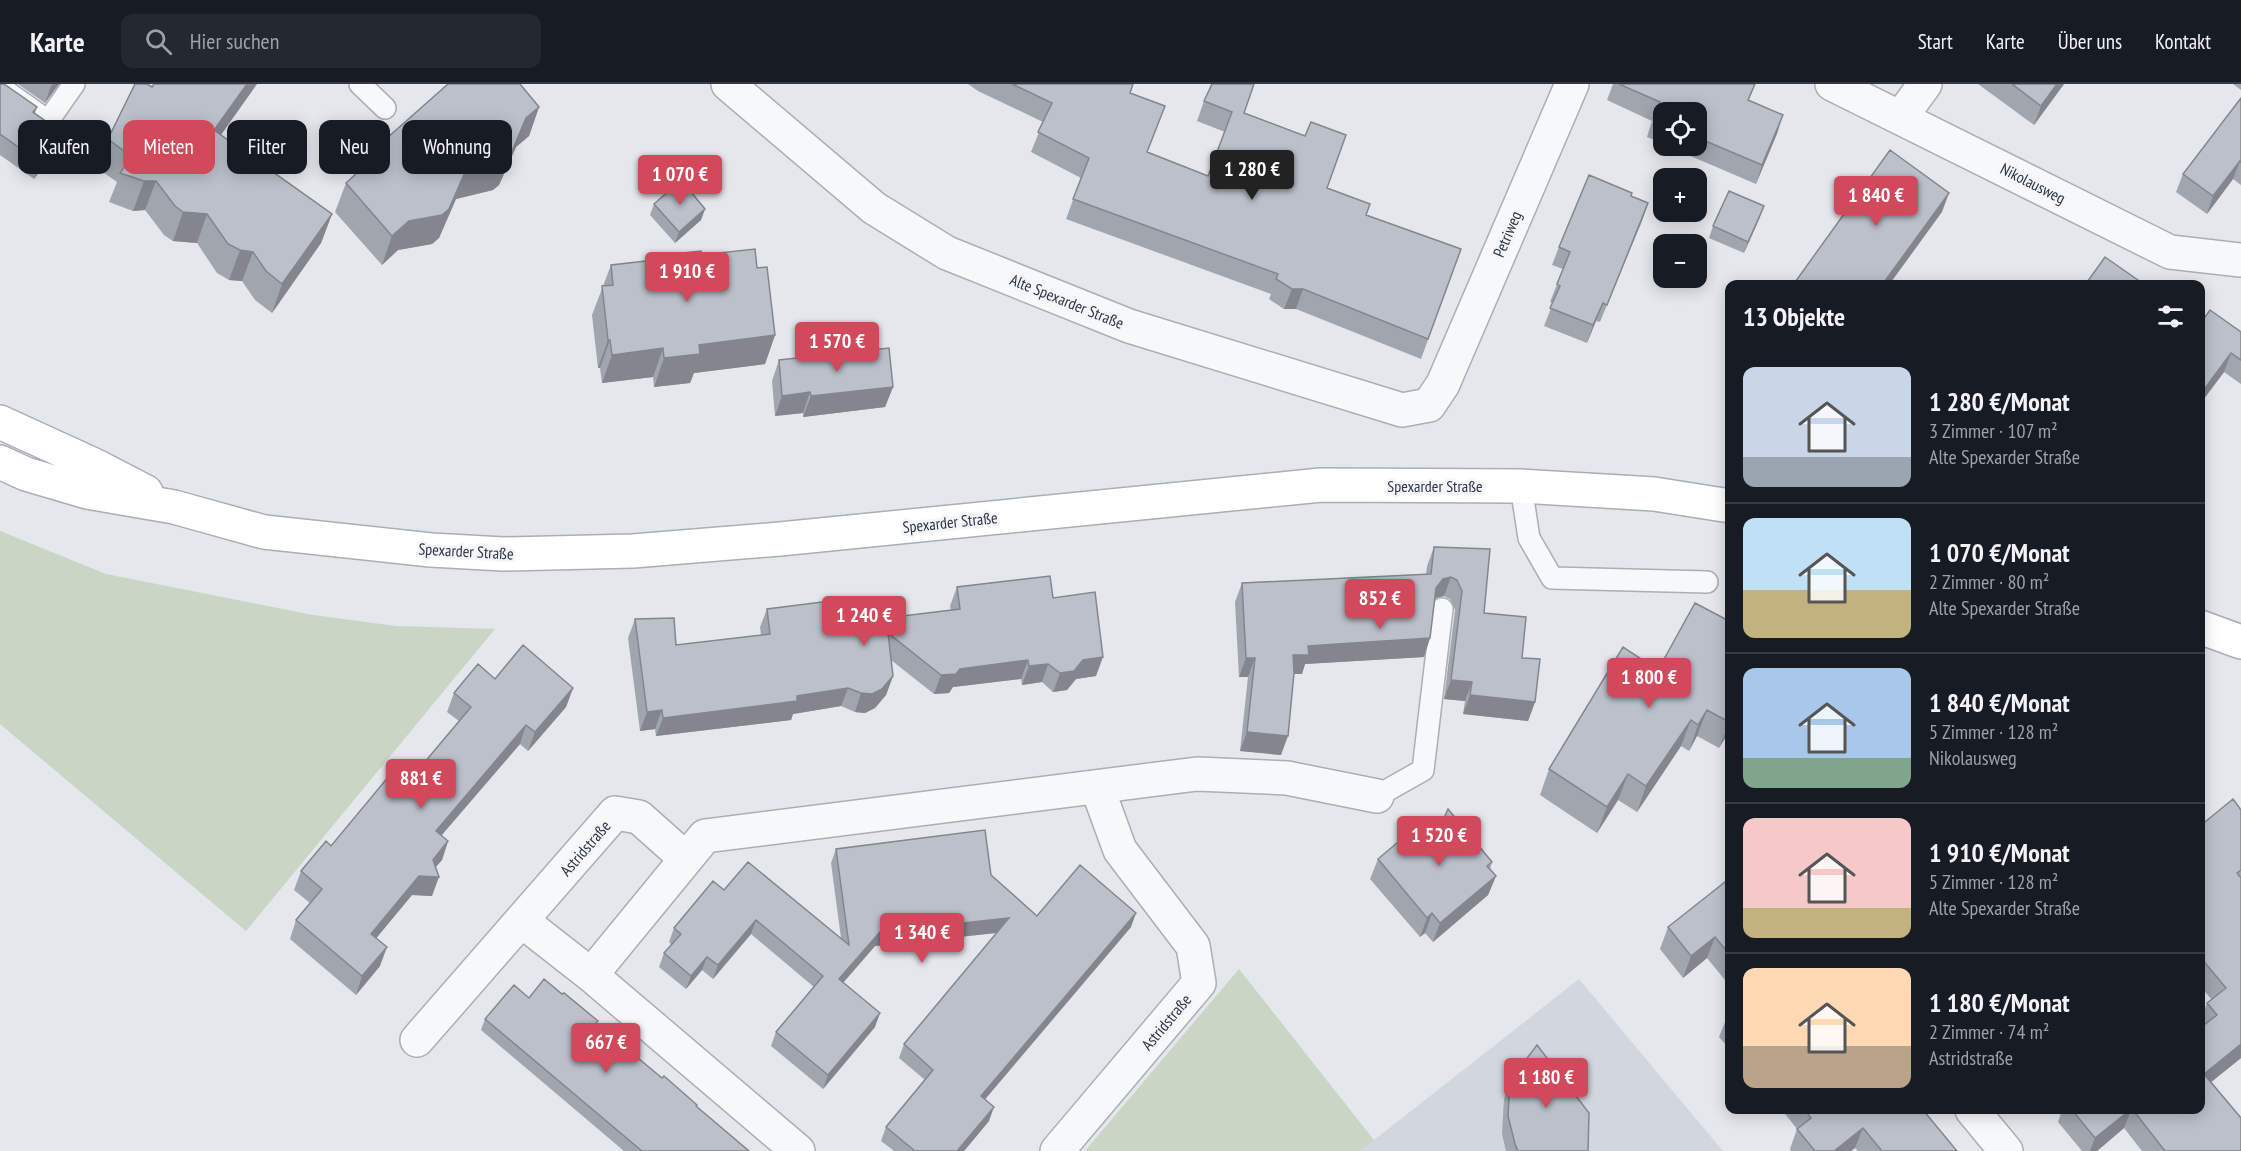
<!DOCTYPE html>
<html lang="de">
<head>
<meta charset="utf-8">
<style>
	:root { --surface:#171b24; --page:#242831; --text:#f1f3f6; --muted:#9ea1a6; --line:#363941; --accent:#d1495b }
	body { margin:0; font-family:"PT Sans Narrow",sans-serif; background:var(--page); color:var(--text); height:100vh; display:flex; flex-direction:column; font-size:22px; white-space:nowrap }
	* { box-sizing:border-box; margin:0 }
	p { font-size:20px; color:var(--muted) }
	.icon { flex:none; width:33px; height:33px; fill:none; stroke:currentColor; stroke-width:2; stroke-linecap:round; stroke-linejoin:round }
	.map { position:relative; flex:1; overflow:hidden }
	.details { position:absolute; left:1725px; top:196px; width:480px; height:834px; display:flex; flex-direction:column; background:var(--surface); border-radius:12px; box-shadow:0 3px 15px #0003 }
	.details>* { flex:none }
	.hud { position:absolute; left:18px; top:36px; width:570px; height:54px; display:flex; gap:12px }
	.tools { position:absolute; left:1653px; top:18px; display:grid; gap:12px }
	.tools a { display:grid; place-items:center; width:54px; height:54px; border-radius:12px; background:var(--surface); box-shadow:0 3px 15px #0003; font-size:30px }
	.price { position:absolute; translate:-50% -51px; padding:0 14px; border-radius:6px; background:var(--accent); color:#fff; font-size:20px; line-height:39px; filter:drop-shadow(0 2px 3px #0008) }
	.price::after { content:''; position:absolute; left:50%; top:36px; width:18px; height:14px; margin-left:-9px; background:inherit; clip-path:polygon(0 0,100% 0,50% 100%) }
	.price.active { background:#222; color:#fff }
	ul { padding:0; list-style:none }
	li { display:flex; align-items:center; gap:18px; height:150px; padding:0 18px }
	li+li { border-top:2px solid var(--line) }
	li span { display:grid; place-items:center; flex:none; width:168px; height:120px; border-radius:12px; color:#555 }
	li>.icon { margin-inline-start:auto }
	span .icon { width:72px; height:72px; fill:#fffc; stroke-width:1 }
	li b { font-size:26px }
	h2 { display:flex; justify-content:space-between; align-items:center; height:72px; padding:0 18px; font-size:26px }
	.tag { padding:0 21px; border-radius:12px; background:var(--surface); box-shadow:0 3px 15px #0003; font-size:21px; line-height:54px }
	.tag.active { background:var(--accent); color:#fff }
	header { display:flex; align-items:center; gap:36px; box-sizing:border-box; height:84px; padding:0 30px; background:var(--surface); border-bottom:2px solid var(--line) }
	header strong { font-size:28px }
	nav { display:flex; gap:33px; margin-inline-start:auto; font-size:21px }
	.search { width:420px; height:54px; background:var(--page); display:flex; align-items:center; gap:15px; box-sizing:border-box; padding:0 21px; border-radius:12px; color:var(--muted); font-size:22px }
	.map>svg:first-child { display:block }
</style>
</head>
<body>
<header>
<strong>Karte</strong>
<div class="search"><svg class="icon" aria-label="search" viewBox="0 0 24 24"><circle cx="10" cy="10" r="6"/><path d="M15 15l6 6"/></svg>Hier suchen</div>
<nav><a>Start</a><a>Karte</a><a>Über uns</a><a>Kontakt</a></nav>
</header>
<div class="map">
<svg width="2241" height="1067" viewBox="0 0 2241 1067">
	<rect width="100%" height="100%" fill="#e4e7ec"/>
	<path fill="#d2d6de" d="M1579 895 1723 1067H1360Z"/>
	<path fill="#c9d6c5" d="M0 447 106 490 313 531 396 542 495 545 246 847 0 640Z
		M1239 885 1374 1056 1360 1067H1085Z"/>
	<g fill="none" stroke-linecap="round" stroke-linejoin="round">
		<g stroke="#a9aeb7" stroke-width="24">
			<path id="lane" d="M360 0 385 24
				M0 3 48 37 74 0
				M1521 402 1529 454 1552 494 1707 498
				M1377 712 1423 686 1442 525"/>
		</g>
		<g stroke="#a9aeb7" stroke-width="36">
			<path id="street" d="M728 0 874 124 947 169 1129 242 1402 326 1429 321 1443 300 1572 0
				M1832 0 2170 168 2241 176
				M1901 33 1925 0
				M522 837 591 891 798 1067
				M591 891 705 752 1197 690 1287 694 1377 712
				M417 956 615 729 639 733 685 774
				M1972 1026 2006 1067
				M1057 1067 1199 899 1193 862 1120 766 1097 703"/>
		</g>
		<g stroke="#a9aeb7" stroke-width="36">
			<path id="secondary" d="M0 338 94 381 146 408
				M0 378 26 390 87 408 174 423 264 448 431 466 503 470 633 467 780 455 1321 401 1521 402 1654 410 1730 422
				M2200 543 2241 558"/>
		</g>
		<use href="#lane" stroke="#f7f8fa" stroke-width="21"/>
		<use href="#street" stroke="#f7f8fa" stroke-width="33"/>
		<use href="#secondary" stroke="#fff" stroke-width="33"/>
	</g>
	<path fill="#a1a5ae" d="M0 0 37 23 35 29 55 65 34 95 0 71Z
		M18 0H59L45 19Z
		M968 0H1133L1130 9 1148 68 1208 92 1225 48 1197 37 1204 17 1244 29 1327 104 1366 131 1461 165 1421 275 1296 225H1284L1269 215 1271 210 1066 135 1081 94 1031 68 1043 38 978 7Z
		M1613 0H1755L1749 16 1783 31 1756 100 1667 62H1696V28H1664V60L1647 53 1652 37 1607 16Z
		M1978 0H2064L2034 41Z
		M2233 0H2241V6Z
		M2241 14V101L2233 95 2207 130 2176 108 2183 90Z
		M539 23 529 52 516 63 499 101 493 106 456 115 439 154 432 160 398 166 382 181 335 128 346 99 364 83 369 70Z
		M221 51 332 130 321 159 272 229 255 216 242 197 229 196 217 189 197 159 173 157 164 151 145 126 133 127 109 118 117 98 97 84 108 55Z
		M1631 112 1648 119 1600 238 1596 237 1587 259 1544 242 1553 219 1550 218 1563 185 1552 181 1559 163Z
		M654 120 705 125 701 136 675 159 650 131Z
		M1760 133 1744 169 1709 154 1713 142Z
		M664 171H701L757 184 775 251 765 280 694 289 690 299 654 303 653 293 602 299 600 284H598L592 231 611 181 662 175Z
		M2200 240 2241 248V300L2224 288 2200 320Z
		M779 276 893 303 885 323 803 333V329L775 332 772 297Z
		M1434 463 1484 529 1522 574 1535 618 1528 637 1463 630 1465 617 1444 615 1455 526 1450 515 1444 512 1436 514 1435 516 1430 554 1424 573 1305 580 1302 590H1294L1281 671 1240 667 1248 593H1239L1235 518 1242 499 1426 490 1427 482Z
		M957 503 1053 514 1096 592 1076 595 1067 606 1053 608 1042 598 1022 601 1021 595 953 603 949 609 934 610 891 576 893 592 886 611 875 624 865 629 855 628 841 622 793 630 791 636 656 652 655 645 640 647 628 554 635 535 676 561 761 551 760 543 767 525 886 534 951 526 950 522Z
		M1730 536V646L1719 664 1697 652 1689 667 1681 662 1637 728 1618 716 1597 749 1540 711 1549 685 1658 586Z
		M495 595 573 604 566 623 528 667 520 660 441 751 448 757 442 776 435 783 432 812 412 811 376 854 380 882 356 911 290 855 296 836 310 819 294 806 301 787 408 698 459 637 447 628 454 609Z
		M2241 726V974L2211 998 2241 1067H2142L2124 1044 2097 1067H2082L2058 1038 2062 1026H2200L2203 943 2200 939 2207 919 2212 916 2200 902V742Z
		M1437 751 1492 778 1490 785 1496 792 1488 811 1433 858 1425 849 1420 853 1370 795 1378 775Z
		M836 765 991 791 1037 832 1131 843 985 1015 989 1037 964 1067H894L881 1057 886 1043 925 996 899 974 904 960 997 849 875 862 843 899 875 943 823 1005 771 962 776 948 814 903 751 850 713 895 702 886 686 905 659 883 664 869 672 861 669 858 674 844 724 806 841 854 831 779Z
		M1730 794V893L1725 896 1707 874 1683 894 1660 865 1668 843Z
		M562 910 597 940 749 1067H624L481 946 485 935 529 914Z
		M1730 931V965L1719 953 1727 933Z
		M1510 997 1588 1067H1506L1502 1050 1504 1015Z
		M1782 1026H1923L1957 1067H1858L1855 1064 1851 1067H1791L1790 1065 1797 1045Z"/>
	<path fill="#83868d" d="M53 0H59L45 19 51 2Z
		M247 0H257L204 75 214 46Z
		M2057 0H2064L2034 41 2041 22Z
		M539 23 529 52 516 63 499 101 493 106 456 115 439 154 432 160 398 166 382 181 392 152Z
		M1783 31 1777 50 1756 100 1762 81Z
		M61 48 55 65 34 95 40 78Z
		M2240 77 2233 95 2207 130 2213 112Z
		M144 97H156L145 126 133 127Z
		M1949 109 1942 128 1889 201H1882Z
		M1648 119 1642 137 1600 238 1607 221Z
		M1764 122 1760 133 1744 169 1748 158Z
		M705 125 701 136 675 159 679 148Z
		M183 128 207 130 197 159 173 157Z
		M332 130 321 159 272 229 282 200Z
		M240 166 253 168 242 197 229 196Z
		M1292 205H1303L1296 225H1284Z
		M1603 219 1596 237 1587 259 1593 241Z
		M775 251 765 280 694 289 690 299 654 303 664 274 699 261Z
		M608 256H610L600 284H598Z
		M663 264 653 293 602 299 612 271Z
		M2231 269 2224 288 2200 320V311Z
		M893 303 885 323 803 333 811 312Z
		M810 308 803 329 775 332 782 312Z
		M1451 493 1444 512 1436 514 1429 523 1436 504 1443 495Z
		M1430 554 1424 573 1305 580 1302 590H1287L1293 571 1308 562Z
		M1103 573 1096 592 1076 595 1067 606 1053 608 1060 589 1083 576Z
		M1246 574H1255L1248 593H1239Z
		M1028 576 1021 595 953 603 949 609 934 610 941 591 960 585Z
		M1048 580 1042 598 1022 601 1029 582Z
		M893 592 886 611 875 624 865 629 855 628 861 609Z
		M1451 596 1472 598 1465 617 1444 615Z
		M573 604 566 623 528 667 535 648Z
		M848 604 841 622 793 630 791 636 656 652 663 634Z
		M1470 611 1535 618 1528 637 1463 630Z
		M662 626 655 645 640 647 647 628Z
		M1707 626 1697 652 1689 667 1698 641Z
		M1691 636 1681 662 1637 728 1646 702Z
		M1730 637V646L1719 664Z
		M526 641 520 660 429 766 436 747Z
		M1247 648 1288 652 1281 671 1240 667Z
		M1628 690 1618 716 1597 749 1607 723Z
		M448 757 442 776 428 792 439 793 432 812 412 811 364 869 371 850Z
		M1496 792 1488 811 1433 858 1440 839Z
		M1136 829 1131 843 976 1026 981 1012Z
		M1432 829 1425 849 1420 853 1427 834Z
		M1009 834 1004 848 875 862 834 909 839 895 880 848Z
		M756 836 751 850 713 895 718 881Z
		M1715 853 1707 874 1683 894 1691 872Z
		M387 863 380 882 356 911 362 892Z
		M707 873 702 886 686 905 691 892Z
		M1730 884V893L1725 896Z
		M880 929 875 943 823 1005 828 991Z
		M2241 960V974L2200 1007 2204 990Z
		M994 1023 989 1037 964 1067H957Z
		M2130 1026H2131L2124 1044 2097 1067H2090L2095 1054Z
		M1863 1044 1855 1064 1851 1067H1834Z"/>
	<path fill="#bbc0ca" stroke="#83868d" stroke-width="1.5" d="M0 0H4L37 23 33 28 61 48 40 78 0 50Z
		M135 0H147L152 3 154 0H247L214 46 332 130 282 200 266 187 253 168 240 166 228 160 207 130 183 128 175 122 156 97H144L120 89 132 73 108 55Z
		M448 0H520L539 23 526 34 510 72 503 77 466 86 449 125 442 131 409 137 392 152 346 99 373 74 369 70Z
		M1012 0H1133L1130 9 1165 22 1147 68 1208 92 1232 28 1204 17 1212 0H1254L1244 29 1305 52 1311 38 1346 51 1327 104 1370 120 1366 131 1461 165 1428 255 1303 205H1292L1276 195 1278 190 1073 115 1089 74 1038 48 1052 19Z
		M1619 0H1755L1748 16 1783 31 1762 81 1696 53V28H1664V38L1653 34 1660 18Z
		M2012 0H2057L2041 22Z
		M2241 14V78L2240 77 2213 112 2183 90Z
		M1890 66 1949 109 1882 201H1793Z
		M1589 91 1632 109 1631 112 1648 119 1607 221 1603 219 1593 241 1550 224 1560 202 1557 200 1570 168 1559 163Z
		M681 96 705 125 679 148 654 120Z
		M1729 107 1764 122 1748 158 1713 142Z
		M755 165 757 184 767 183 775 251 699 261 700 270 664 274 663 264 612 271 610 256H608L602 202 613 201 611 181 664 175V171L701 167V171Z
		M2105 173 2145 201H2085Z
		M2210 226 2241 248V276L2231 269 2200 311V240Z
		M889 264 893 303 811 312 810 308 782 312 779 276Z
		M1434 463 1490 465 1484 529 1526 533 1522 574 1540 575 1535 618 1470 611 1472 598 1451 596 1462 507 1457 496 1451 493 1443 495 1436 504 1430 554 1308 562 1309 571H1293L1294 589 1288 652 1247 648 1255 574H1246L1242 499 1431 490Z
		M1050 492 1053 514 1095 508 1103 573 1083 576 1074 587 1060 589 1048 580 1029 582 1028 576 960 585 956 590 941 591 888 549 893 592 882 605 872 610 861 609 848 604 797 612V617L663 634 662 626 647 628 635 535 674 534 676 561 770 550 767 525 862 513 864 532 885 530 886 534 960 525 957 503Z
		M1695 519 1729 537 1730 536V637L1729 638 1707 626 1698 641 1691 636 1646 702 1628 690 1607 723 1549 685 1623 563 1658 586Z
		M523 561 573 604 535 648 526 641 436 747 448 757 433 776 439 793 419 792 371 850 387 863 362 892 296 836 322 805 301 787 326 757 331 762 394 686 408 698 471 623 454 609 478 580 495 595Z
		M2233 715 2241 726V786L2237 789 2241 794V960L2204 990 2241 1034V1067H2165L2133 1026H2200V944L2217 931 2207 919 2226 904 2200 873V742Z
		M1448 725 1492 778 1487 782 1496 792 1440 839 1432 829 1427 834 1378 775 1424 736 1437 751Z
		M985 746 991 791 1037 832 1080 781 1136 829 981 1012 994 1023 957 1067H915L886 1043 933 986 904 960 1009 834 880 848 839 895 880 929 828 991 776 948 823 892 756 836 718 881 707 873 691 892 664 869 681 850 674 844 713 797 724 806 748 778 849 861 836 765Z
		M1730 794V871L1715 853 1691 872 1668 843Z
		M544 895 562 910 564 909 598 937 596 939 662 994 664 992 680 1006 697 1021 696 1022 749 1067H642L485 935 514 901 529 914Z
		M1537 961 1589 1029 1588 1067H1518L1515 1060 1508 1032 1510 997Z
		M1805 1026H1923L1957 1067H1882L1863 1044 1834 1067H1815L1797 1045 1811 1034Z
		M2072 1026H2130L2095 1054Z"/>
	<g text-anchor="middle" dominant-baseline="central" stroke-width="6" stroke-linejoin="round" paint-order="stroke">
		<g font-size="16" fill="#2b3445" stroke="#f4f6f9">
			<text transform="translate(2033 99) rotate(27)">Nikolausweg</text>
			<text transform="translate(1507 150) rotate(-67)">Petriweg</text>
			<text transform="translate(1067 217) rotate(22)">Alte Spexarder Straße</text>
			<text x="1435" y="402">Spexarder Straße</text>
			<text transform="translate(950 438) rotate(-6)">Spexarder Straße</text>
			<text transform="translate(466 467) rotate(3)">Spexarder Straße</text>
			<text transform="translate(585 764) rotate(-49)">Astridstraße</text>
			<text transform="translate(1166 938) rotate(-50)">Astridstraße</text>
		</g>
	</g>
</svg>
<div class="tools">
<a><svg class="icon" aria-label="locate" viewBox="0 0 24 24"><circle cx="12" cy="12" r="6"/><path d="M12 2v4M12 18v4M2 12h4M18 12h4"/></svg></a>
<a>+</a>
<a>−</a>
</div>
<b class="price active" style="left:1252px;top:117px">1 280 €</b>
<b class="price" style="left:680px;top:122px">1 070 €</b>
<b class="price" style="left:1876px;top:143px">1 840 €</b>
<b class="price" style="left:687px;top:219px">1 910 €</b>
<b class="price" style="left:837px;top:289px">1 570 €</b>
<b class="price" style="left:1380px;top:546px">852 €</b>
<b class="price" style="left:864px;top:563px">1 240 €</b>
<b class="price" style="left:1649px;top:625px">1 800 €</b>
<b class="price" style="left:421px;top:726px">881 €</b>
<b class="price" style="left:1439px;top:783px">1 520 €</b>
<b class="price" style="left:922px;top:880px">1 340 €</b>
<b class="price" style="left:606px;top:990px">667 €</b>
<b class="price" style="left:1546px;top:1025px">1 180 €</b>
<div class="hud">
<a class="tag">Kaufen</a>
<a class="tag active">Mieten</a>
<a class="tag">Filter</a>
<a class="tag">Neu</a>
<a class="tag">Wohnung</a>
</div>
<section class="details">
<h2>13 Objekte<svg class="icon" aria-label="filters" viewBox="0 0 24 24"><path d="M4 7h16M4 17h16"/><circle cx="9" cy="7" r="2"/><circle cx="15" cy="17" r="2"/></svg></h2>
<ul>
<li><span style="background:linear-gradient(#c9d6e8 75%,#9aa5b1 0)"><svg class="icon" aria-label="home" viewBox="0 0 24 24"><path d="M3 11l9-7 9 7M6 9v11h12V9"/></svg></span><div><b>1 280 €/Monat</b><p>3 Zimmer · 107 m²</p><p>Alte Spexarder Straße</p></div></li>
<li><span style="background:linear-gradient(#bfe0f5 60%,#c2b280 0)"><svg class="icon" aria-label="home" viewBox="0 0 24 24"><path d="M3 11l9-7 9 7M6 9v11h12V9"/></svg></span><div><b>1 070 €/Monat</b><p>2 Zimmer · 80 m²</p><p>Alte Spexarder Straße</p></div></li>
<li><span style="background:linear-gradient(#a9c7e8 75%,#7fa58c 0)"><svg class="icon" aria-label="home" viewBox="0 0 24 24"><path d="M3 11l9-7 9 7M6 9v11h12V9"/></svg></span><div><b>1 840 €/Monat</b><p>5 Zimmer · 128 m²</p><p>Nikolausweg</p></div></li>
<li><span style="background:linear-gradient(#f6c9c9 75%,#c2b280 0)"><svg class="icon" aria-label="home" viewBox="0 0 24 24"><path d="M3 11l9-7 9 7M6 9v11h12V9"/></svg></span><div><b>1 910 €/Monat</b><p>5 Zimmer · 128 m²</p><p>Alte Spexarder Straße</p></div></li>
<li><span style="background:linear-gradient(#ffd9b3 65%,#b9a48a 0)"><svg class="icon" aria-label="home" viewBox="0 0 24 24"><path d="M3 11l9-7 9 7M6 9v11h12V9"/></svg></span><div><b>1 180 €/Monat</b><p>2 Zimmer · 74 m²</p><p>Astridstraße</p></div></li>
</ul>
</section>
</div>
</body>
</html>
